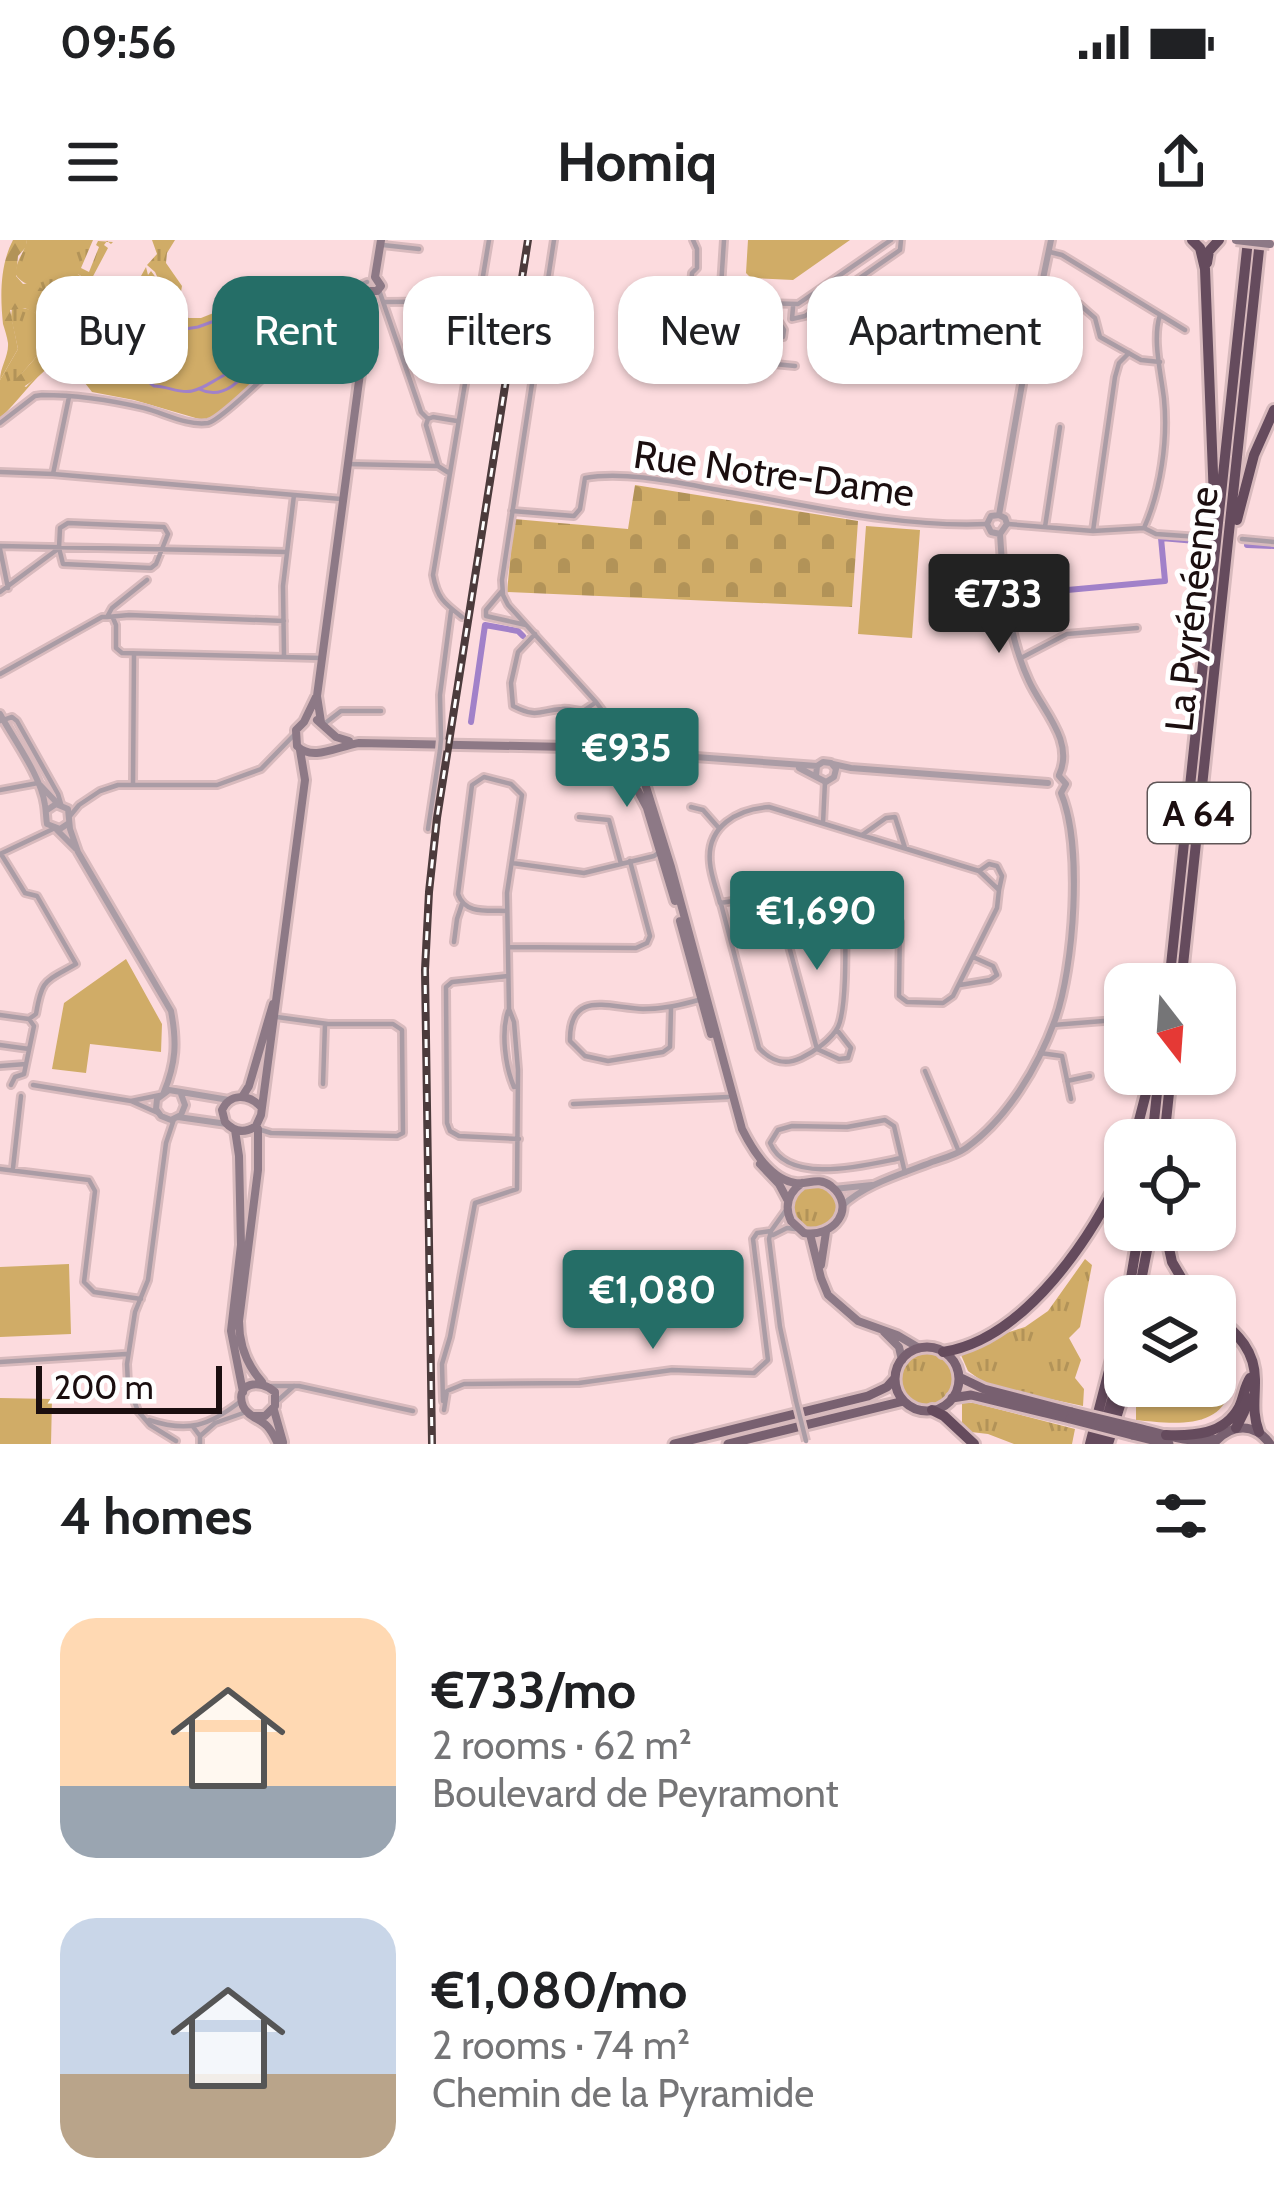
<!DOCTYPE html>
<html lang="en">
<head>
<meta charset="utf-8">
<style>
	:root { --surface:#fff; --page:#f6f6f6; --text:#202124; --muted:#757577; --accent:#256e67 }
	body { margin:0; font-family:Cabin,sans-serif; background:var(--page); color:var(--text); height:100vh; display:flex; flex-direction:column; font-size:45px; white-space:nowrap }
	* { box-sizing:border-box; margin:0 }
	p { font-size:39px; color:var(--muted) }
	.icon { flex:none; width:66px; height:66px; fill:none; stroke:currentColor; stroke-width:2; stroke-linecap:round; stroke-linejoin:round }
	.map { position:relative; height:1204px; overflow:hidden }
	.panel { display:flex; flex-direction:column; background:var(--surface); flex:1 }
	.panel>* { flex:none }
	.top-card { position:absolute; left:36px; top:36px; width:1203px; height:108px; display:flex; gap:24px }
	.needle { width:78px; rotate:163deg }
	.fabs { position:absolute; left:1104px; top:723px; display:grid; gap:24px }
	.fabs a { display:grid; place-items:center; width:132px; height:132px; border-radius:24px; background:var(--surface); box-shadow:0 3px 9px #0004; font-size:60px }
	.scale { position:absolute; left:36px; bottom:30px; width:186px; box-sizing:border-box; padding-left:12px; border:6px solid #1b0e0f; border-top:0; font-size:33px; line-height:42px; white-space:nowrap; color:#1b0e0f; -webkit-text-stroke:9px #fff; paint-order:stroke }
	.price { position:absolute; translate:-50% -102px; padding:0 27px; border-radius:12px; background:var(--accent); color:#fff; font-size:39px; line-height:78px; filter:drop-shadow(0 3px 6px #0008) }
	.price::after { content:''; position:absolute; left:50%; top:72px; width:36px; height:27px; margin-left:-18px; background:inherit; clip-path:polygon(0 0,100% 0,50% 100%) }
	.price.current { background:#222; color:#fff }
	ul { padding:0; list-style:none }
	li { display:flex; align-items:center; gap:36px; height:300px; padding:0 60px }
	li span { display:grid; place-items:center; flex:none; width:336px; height:240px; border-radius:36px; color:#555 }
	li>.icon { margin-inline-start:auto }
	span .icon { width:144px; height:144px; fill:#fffc; stroke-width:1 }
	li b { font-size:51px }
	h2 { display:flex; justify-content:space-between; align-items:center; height:144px; padding:0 60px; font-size:51px }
	.pill { padding:0 42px; border-radius:36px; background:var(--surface); box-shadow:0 3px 9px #0004; font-size:42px; line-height:108px }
	.pill.current { background:var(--accent); color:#fff }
	.status { display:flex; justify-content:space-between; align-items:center; height:84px; padding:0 60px; background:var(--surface); direction:ltr }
	.status svg { height:33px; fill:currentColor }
	header { display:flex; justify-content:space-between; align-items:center; height:156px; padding:0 60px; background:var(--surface); font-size:54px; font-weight:800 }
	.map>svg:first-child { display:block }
</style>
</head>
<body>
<div class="status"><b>09:56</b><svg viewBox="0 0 49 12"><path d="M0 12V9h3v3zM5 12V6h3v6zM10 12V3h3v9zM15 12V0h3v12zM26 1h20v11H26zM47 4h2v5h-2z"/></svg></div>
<header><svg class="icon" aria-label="menu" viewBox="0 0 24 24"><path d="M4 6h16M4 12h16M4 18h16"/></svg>Homiq<svg class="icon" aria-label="share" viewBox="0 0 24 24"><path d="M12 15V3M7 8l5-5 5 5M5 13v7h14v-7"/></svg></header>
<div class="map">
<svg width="1274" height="1204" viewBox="0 0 1274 1204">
	<defs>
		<pattern id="grass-tufts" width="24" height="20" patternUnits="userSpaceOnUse" patternTransform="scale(3)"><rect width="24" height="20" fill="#d0ac67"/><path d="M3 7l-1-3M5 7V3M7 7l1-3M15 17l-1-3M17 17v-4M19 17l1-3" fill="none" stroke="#b29358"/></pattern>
		<pattern id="forest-firs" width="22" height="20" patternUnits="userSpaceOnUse" patternTransform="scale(3)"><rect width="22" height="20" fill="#d0ac67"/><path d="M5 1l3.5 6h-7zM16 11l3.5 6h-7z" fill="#b29358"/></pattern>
		<pattern id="cemetery-stones" width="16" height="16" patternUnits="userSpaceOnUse" patternTransform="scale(3)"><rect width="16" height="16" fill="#d0ac67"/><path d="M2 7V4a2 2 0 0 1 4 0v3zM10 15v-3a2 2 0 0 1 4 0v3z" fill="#b29358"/></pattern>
	</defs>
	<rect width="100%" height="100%" fill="#fcdbde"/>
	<path fill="url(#grass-tufts)" d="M27 0H93L81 28 89 32 99 7 96 5 98 1 113 2 111 4 107 1 104 5 108 8 90 42 78 34 55 55C42 48 24 47 16 35 15 20 25 13 27 0Z
		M152 0H175L167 13 166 23 182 46 178 69 191 80 85 143 111 78 118 75 123 76 129 70 126 65 131 68V71L141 74 148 61 154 60 159 46 152 59 150 58 157 43 141 36 146 27 148 35 151 31 160 43 155 32 147 25 157 14Z
		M12 68C24 67 31 69 40 76 66 95 27 124 16 141L26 147 48 124 51 126C32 139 18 162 0 178V140L18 109 11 77Z
		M793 968a22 22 0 1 1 44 0a22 22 0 1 1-44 0Z
		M1085 1019 1092 1025 1080 1087 1069 1098 1081 1120 1075 1138 1084 1149 1083 1166 989 1146 968 1131 961 1115 1006 1093 1025 1087 1048 1071Z
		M1215 1104C1226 1118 1234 1131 1230 1149 1221 1192 1167 1183 1136 1180V1165C1157 1145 1165 1157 1189 1158L1204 1150 1206 1146H1215Z
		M900 1139a27 27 0 1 1 54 0a27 27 0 1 1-54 0Z
		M962 1163H974L1075 1189 1072 1204H1014L988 1194 971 1192 962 1184Z"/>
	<path fill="url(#forest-firs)" d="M13 0H27L26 7 18 16 16 36 23 44 31 43 55 55 72 35 78 34 87 42 70 64C74 96 43 142 13 152L10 144C21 135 54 102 49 86 47 77 32 72 25 68L10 70 18 109 0 140C0 127 9 116 8 103 7 97 5 90 3 84 0 55 0 25 13 0Z"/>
	<path fill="url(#cemetery-stones)" d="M635 245 858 281 852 367 507 352 514 279 628 289Z"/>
	<path fill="#d0ac67" d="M748 0H850L793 40 751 38 746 33Z
		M328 53 339 54 334 64 330 61 286 104 243 154 212 179H199L134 160 92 152 85 143 111 81 116 78H201L246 60Z
		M866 286 920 290 912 398 858 394Z
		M126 719 162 784 161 812 90 804 86 833 52 829 64 763Z
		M69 1024 71 1094 0 1097V1027Z
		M0 1158 52 1159 51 1204H0Z"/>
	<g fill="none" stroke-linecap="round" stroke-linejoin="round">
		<path stroke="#a181c9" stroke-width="3" d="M258 65C307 89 241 126 219 138 210 143 202 149 192 151 180 154 167 146 154 146L141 136 122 130 118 118 122 93 146 95 198 87Z
			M199 149C223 161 244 140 255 118"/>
		<path stroke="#a181c9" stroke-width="6" d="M1247 305 1274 306
			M1013 355 1165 341 1161 298 1196 301
			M471 482 485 385 518 391 523 396"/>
		<g stroke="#d8babd" stroke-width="10">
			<path id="minor" d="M554 0 502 340 503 355 508 365 596 462 631 509
				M693 0 697 9V28L692 33 689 77 767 82 764 123 713 118
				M724 0 720 62 798 64 891 0
				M383 5 419 9
				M1050 12 1062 15 1185 90
				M379 50 421 172 428 179 426 185 438 226 449 233
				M385 62 476 61
				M1079 64 1095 78 1100 97 1141 120 1160 122
				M793 67 792 79 805 76 900 10 901 0
				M766 96 783 97 784 90 779 82H767
				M764 123 795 126
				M428 179 433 177 457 181
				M0 183 35 156 42 155C77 155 110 160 144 168 164 173 187 186 208 183 226 179 334 69 352 49L367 42
				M347 224 437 226
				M0 232 53 234 341 259
				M53 234 69 157
				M512 271 574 276 580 269 585 238C623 231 675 242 713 249 803 264 895 288 987 284
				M68 283 164 287 168 294 156 324 151 328 63 324 59 308 60 288Z
				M1008 284 1093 291 1144 288 1156 294 1199 297
				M1045 287 1060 187
				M1144 288C1161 250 1168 200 1164 159 1161 132 1152 100 1160 75
				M1093 291 1115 137 1119 123 1129 113
				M1242 299 1274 302
				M0 306 286 312
				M0 309 8 348
				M502 351 486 370V376L526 385
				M0 352 58 309
				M107 377 129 375 284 381
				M462 377C444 363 437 358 433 335L489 0
				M113 378 116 385V408L122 413 321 418
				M535 394 518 412 511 443 513 466C538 479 540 470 562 469 569 468 576 471 583 471L595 463
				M284 416 283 346 294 255
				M1021 418 1067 394 1137 388
				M0 434 102 377H107L112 368 147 340
				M0 481 12 477 17 481 58 554 61 564
				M324 484 341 471H381
				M441 499 440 455 451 371
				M578 508C597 507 612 503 610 481
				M133 544 134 414
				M0 550 38 543
				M691 567 703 570 718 587
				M769 567 979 631 999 650 997 668 953 756 943 763 907 762 899 756 900 682 891 668 876 661H733L720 663C717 650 711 636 710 623 706 586 738 569 769 567Z
				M70 576 79 565 100 551 118 545H217L261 529 295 494
				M579 577 609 580 621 624
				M823 583 825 542
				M428 589 440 510
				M862 595 886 578 895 577 905 608
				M0 614 53 589
				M1 614 25 653 37 656 76 724C45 742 42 738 36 774L29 779 34 786 24 834
				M512 623 584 633 654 616 658 613
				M979 631 989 624 997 626 1002 636 999 650
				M786 661 787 699 817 809 839 819 848 818 851 808 837 790
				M721 664 759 808C771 821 784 826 801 818 814 812 832 799 838 787 848 766 845 688 845 661
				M454 702 457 679 462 664
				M508 707 636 708 647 703 650 696 630 621
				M508 736 452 742 446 747 447 883 450 891 459 896 519 899
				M960 745 990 740 997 735 993 726 973 717
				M671 768 670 807 663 812 608 821 585 816 570 801C569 749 609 768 643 769 664 769 681 765 702 759
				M508 771C501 792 505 826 514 847
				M0 775 29 779
				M1053 785 1116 780
				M0 805 29 809
				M1040 813 1062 816 1071 859
				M0 826 26 824
				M925 831 959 912
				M1067 841 1090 836
				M323 844 325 784
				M11 845 15 837 24 834
				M33 845 131 861 158 873
				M131 861 160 855
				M573 864 728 857
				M174 879 166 903 148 1040 135 1072 127 1124 128 1145 138 1171 150 1185 176 1201
				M258 889 271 893 397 896 403 893 402 790 393 784H328L277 777
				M901 918C866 925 788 946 770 903L778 890 792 886 847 887 885 880 894 886 905 933
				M13 928 21 856
				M0 929 89 940 95 951 84 1042 94 1052 141 1059
				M786 970 771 991 769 999 780 1087 796 1161
				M773 995 787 988 795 989
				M0 1122 126 1114
				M271 1146H299L413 1171
				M443 1161 442 1124 450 1097 475 963 517 949 518 830 514 782 509 769 507 653 522 555 511 544 484 537 472 545 458 654C465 675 488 670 507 671
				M276 1162 294 1146
				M444 1170 447 1151 464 1144 579 1143 672 1130 754 1133 768 1120 753 999 757 993 771 991
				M149 1180C188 1193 209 1186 241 1161
				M194 1188 200 1196V1204
				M200 1196 215 1183 246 1172"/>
		</g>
		<g stroke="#d8babd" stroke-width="12">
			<path id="tertiary" d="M999 275 1027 116 1051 0
				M999 275 991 276 987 284 991 292 1000 294
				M999 275 1005 278 1007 284 1000 294
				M1000 294C1003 342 1008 396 1029 441 1042 470 1075 501 1059 535
				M0 474C14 500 41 536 45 565 46 571 46 578 47 584L60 589 69 583
				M641 513 817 526
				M833 524 851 528 1048 543
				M799 528 826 542 834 537 836 529 831 523 823 522 817 526 816 536
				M40 545 58 564
				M47 570 56 564 68 569 70 589 78 612 171 771C177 802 176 823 164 852
				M57 590 76 609
				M181 854 185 865 181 875 171 880 161 876 156 869 157 859 169 850 229 860
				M178 877 227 884
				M834 949 872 945
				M842 966C865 944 902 934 932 922 944 918 956 915 966 908 1007 879 1038 827 1055 780 1074 728 1083 605 1061 553L1066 544 1059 536"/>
		</g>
		<g stroke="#d8babd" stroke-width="14">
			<path id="secondary" d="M371 51H377L381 46 375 37 381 0
				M316 457 304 482 296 490 297 506C313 522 338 506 359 503L569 507
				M317 480 336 497 349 501
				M321 482 317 456 371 51
				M565 508 601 519 615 528 620 537 629 540 638 551 647 568 675 661
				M596 512 618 515
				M617 516 626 510 641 513 645 529 641 535
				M642 534 671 627 742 889C752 909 770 939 795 943 808 945 818 936 831 946 858 968 833 998 804 993L791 981C784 966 788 953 802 943
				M680 681 711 794
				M242 857 249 846 273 764
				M256 886C244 894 234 892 225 882L222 870C230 853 248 854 260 866
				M235 890 239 916 241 1005 231 1091 243 1152
				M760 924 779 944 787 959
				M810 994 821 1038 828 1055 858 1081 897 1095 919 1108
				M821 1025 826 992
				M884 1092 899 1107 902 1120
				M262 1142C246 1124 239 1105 239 1081L258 930V889L256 886 261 875 305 540 300 510
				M274 1170 283 1202
				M253 1176H265L275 1166V1152C260 1138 234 1143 243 1166 247 1176 260 1179 267 1186 272 1191 275 1198 278 1204"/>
		</g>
		<g stroke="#d8babd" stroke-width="15">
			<path id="primary" d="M895 1139a32 32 0 1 1 64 0a32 32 0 1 1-64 0Z
				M959 1137 984 1149 1072 1172
				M952 1158 971 1155 1070 1179
				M1134 1187C1163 1194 1188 1204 1217 1199
				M1132 1195 1169 1204
				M1215 1202C1232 1183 1255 1183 1270 1204
				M674 1204 868 1156 887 1147 895 1138
				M728 1204 904 1161"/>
		</g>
		<g stroke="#d8babd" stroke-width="16">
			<path id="motorway" d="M1192 0 1200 8 1205 29 1214 259
				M1207 23 1209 11 1219 0
				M1237 280 1254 215 1274 170
				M1169 744 1248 0
				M1181 744 1260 0
				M1134 900 1151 834
				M1152 900 1159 834
				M1164 900 1171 834
				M1165 990 1172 1022 1192 1056
				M1128 1056 1139 990
				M1138 1056 1151 990
				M1215 1076C1238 1093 1256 1112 1255 1142 1255 1160 1252 1174 1259 1192
				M943 1112C1026 1099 1094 995 1125 925
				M932 1170 944 1176 974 1204
				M1236 1188 1244 1172 1248 1158
				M1166 1195C1193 1196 1224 1195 1239 1167 1244 1157 1244 1147 1250 1138
				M1090 1204 1125 1069
				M1100 1204 1125 1112
				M1108 1204 1126 1146"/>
		</g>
		<use href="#minor" stroke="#aa9ca5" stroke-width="4.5"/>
		<use href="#tertiary" stroke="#aa9ca5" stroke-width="6"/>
		<use href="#secondary" stroke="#8d7986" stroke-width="8"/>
		<use href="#primary" stroke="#786070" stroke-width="9"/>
		<use href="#motorway" stroke="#654b5d" stroke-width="10"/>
		<g stroke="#4c3b3c" stroke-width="8">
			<path id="rail" d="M432 1204 425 730 429 652 437 578 528 0"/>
		</g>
		<use href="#rail" stroke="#fff" stroke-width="3" stroke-dasharray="9" stroke-linecap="butt"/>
		<g stroke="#d8babd" stroke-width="10" stroke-linecap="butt">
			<path id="minor-bridge" d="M440 510 441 499
				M796 1161 806 1201"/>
		</g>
		<g stroke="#d8babd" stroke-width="14" stroke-linecap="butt">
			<path id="secondary-bridge" d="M1236 0 1270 4"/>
		</g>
		<g stroke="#d8babd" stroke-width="15" stroke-linecap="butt">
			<path id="primary-bridge" d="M1072 1172 1134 1187
				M1070 1179 1132 1195"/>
		</g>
		<use href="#minor-bridge" stroke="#aa9ca5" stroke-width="4.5"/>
		<use href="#secondary-bridge" stroke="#8d7986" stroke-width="8"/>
		<use href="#primary-bridge" stroke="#786070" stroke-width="9"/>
	</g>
	<g text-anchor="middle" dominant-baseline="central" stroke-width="10" stroke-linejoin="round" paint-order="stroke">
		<rect fill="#fff" stroke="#5f5657" stroke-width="3" x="1148" y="543" width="102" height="60" rx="9"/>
		<g font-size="36" font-weight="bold" fill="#1b0e0f">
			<text x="1199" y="573">A 64</text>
		</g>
		<g font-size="39" fill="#1b0e0f" stroke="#fff">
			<text transform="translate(774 233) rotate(8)">Rue Notre-Dame</text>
			<text transform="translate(1191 369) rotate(-84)">La Pyrénéenne</text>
		</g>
	</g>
</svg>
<div class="fabs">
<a><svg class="needle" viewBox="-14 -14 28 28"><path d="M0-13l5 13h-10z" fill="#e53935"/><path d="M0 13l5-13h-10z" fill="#757577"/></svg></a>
<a><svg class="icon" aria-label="locate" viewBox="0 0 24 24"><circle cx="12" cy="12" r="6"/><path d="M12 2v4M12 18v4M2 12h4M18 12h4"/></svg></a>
<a><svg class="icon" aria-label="layers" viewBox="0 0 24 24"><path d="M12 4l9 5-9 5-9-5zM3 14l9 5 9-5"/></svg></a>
</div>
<div class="scale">200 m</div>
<b class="price current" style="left:999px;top:416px">€733</b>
<b class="price" style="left:627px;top:570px">€935</b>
<b class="price" style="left:817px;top:733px">€1,690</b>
<b class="price" style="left:653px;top:1112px">€1,080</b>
<div class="top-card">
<a class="pill">Buy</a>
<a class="pill current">Rent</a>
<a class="pill">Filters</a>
<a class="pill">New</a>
<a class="pill">Apartment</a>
</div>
</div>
<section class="panel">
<h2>4 homes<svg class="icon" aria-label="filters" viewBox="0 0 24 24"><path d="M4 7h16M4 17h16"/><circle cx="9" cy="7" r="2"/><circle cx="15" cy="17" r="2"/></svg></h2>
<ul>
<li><span style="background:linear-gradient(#ffd9b3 70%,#9aa5b1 0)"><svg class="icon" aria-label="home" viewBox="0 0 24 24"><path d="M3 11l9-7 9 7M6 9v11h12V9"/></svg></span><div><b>€733/mo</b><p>2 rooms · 62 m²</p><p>Boulevard de Peyramont</p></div></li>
<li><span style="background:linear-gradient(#c9d6e8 65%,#b9a48a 0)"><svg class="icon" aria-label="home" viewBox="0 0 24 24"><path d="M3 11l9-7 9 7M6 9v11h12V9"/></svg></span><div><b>€1,080/mo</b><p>2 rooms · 74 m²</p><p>Chemin de la Pyramide</p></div></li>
</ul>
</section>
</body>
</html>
